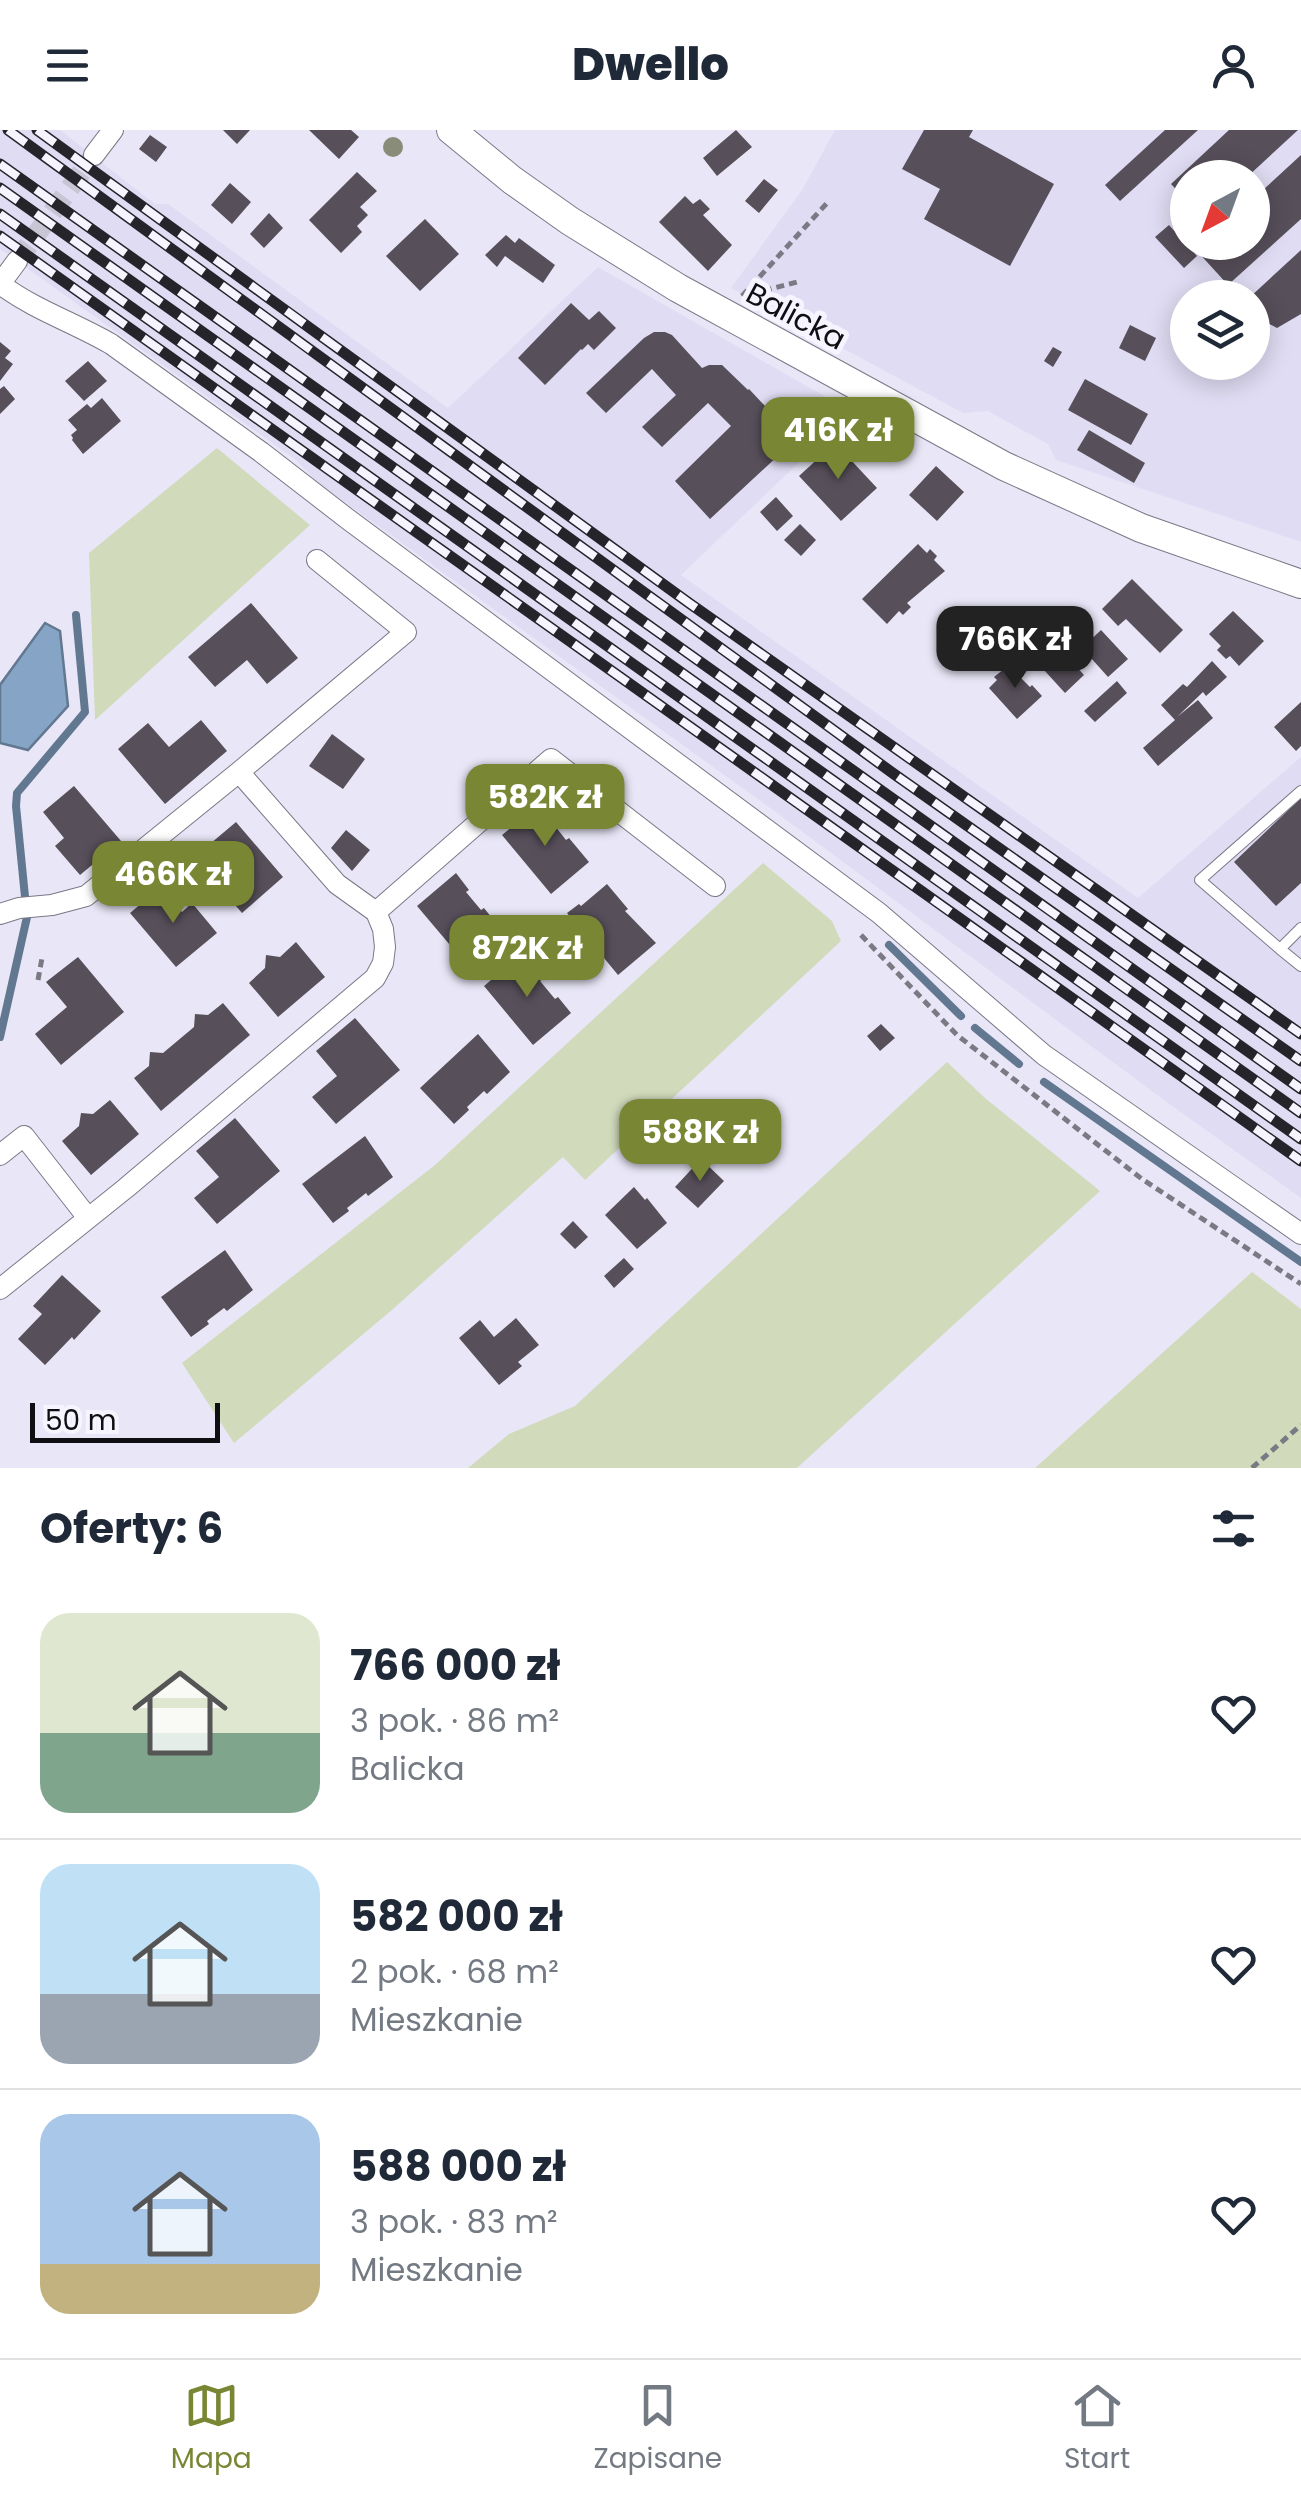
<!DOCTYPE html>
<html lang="pl">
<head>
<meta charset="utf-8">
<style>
	:root { --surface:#fff; --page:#f6f6f7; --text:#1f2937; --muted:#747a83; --line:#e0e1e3; --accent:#798633 }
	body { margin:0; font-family:Poppins,sans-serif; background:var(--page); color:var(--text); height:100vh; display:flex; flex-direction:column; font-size:38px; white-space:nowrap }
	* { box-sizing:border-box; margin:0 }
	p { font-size:32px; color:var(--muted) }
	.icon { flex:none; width:55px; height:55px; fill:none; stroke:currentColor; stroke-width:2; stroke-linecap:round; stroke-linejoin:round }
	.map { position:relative; height:1338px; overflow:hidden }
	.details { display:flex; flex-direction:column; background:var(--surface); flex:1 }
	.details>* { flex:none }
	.needle { width:65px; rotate:221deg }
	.controls { position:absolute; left:1170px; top:30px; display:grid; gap:20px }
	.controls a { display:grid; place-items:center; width:100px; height:100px; border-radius:50%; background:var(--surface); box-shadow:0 5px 25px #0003; font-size:50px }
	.scale { position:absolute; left:30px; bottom:25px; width:190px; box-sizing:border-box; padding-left:10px; border:5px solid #0f0e13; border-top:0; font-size:28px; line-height:35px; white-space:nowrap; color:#0f0e13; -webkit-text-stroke:8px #f6f5ff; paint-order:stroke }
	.price { position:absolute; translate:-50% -85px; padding:0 22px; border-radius:20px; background:var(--accent); color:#fff; font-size:32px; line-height:65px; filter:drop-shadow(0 2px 5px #0008) }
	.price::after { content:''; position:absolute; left:50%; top:60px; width:30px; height:22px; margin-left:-15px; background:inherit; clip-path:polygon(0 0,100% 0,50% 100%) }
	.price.on { background:#222; color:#fff }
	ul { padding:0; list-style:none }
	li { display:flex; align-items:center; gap:30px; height:250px; padding:0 40px }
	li+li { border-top:2px solid var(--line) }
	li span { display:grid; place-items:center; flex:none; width:280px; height:200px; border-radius:30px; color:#555 }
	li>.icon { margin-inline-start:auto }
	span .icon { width:120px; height:120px; fill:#fffc; stroke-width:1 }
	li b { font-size:42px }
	h2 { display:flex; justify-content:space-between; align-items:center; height:120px; padding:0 40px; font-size:42px }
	header { display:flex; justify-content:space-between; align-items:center; height:130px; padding:0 40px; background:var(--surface); font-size:45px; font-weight:800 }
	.dock { display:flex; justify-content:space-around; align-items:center; height:140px; border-top:2px solid var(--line); background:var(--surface); font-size:28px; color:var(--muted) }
	.dock a { display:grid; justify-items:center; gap:5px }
	.dock .on { color:var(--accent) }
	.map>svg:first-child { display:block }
</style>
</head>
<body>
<header><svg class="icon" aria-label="menu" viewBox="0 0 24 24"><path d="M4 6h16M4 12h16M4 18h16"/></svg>Dwello<svg class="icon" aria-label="person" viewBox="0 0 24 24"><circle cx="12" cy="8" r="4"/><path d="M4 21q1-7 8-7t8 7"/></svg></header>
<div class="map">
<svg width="1301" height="1338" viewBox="0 0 1301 1338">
	<rect width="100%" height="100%" fill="#e9e7f7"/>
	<path fill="#dfdcf3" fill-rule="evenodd" d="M0 0H60L155 74H168L448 278 598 137 852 282 681 445 1138 768 1301 627V1068L1168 973 773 680 317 352 296 330 0 119Z
		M835 0H1301V412L1056 330 1048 314 988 281 963 283 731 158 802 60ZM1188 48H1252V112H1188ZM1188 168H1252V232H1188Z"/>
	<path fill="#d1dabb" d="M217 318 310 395 95 590 89 423Z
		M763 733 832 791 841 811 585 1050 563 1027 393 1179 234 1313 182 1233 435 1035Z
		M947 932 985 968 1100 1061 797 1338H468L509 1304 575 1276Z
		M1252 1142 1301 1179V1338H1035Z"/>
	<path fill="#86a4c6" stroke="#627790" stroke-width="2.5" d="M45 493 60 501 68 576 28 620 0 613V555Z"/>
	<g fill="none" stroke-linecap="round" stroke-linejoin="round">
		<path stroke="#627790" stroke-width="8" d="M889 815 961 886
			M975 898 1019 934
			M0 907 27 787 16 676 17 663 85 582 76 485
			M1044 952 1301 1132"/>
	</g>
	<path fill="#574f5a" d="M223 0H250L237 14Z
		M309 0H351L359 7 339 29Z
		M736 0 752 17 717 46 703 28Z
		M924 0H973L969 7 1054 54 1010 136 924 89 940 59 902 39Z
		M1165 0H1198L1120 71 1105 55Z
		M1229 0H1298L1246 48H1188V72L1171 54Z
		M150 5 167 17 156 32 139 19Z
		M1301 25V89L1228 155 1197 121 1205 112H1252V70Z
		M357 42 377 61 360 77 368 85 357 96 362 102 341 123 309 90Z
		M764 49 778 60 759 83 745 71Z
		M230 53 251 72 232 94 211 75Z
		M685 66 693 74 700 69 710 79 703 85 732 115 708 141 659 92Z
		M269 83 283 98 264 118 250 104Z
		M425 89 459 124 420 161 386 126Z
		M1169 95 1197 126 1184 138 1155 107Z
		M506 105 515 113 519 108 555 135 543 153 505 126 497 137 485 125Z
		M1301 120V184L1277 198 1252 185V168H1249Z
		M571 173 589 190 599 181 616 198 594 220 588 214 582 220 581 219 545 255 518 228Z
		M1130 195 1156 208 1145 231 1119 218Z
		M654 202H665L672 205 702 238 709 235H722L748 260 749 259 796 309 710 389 675 351 731 296 708 273 662 317 642 297 676 265 652 239 606 283 586 263 644 208Z
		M0 212 11 221 5 228 13 234 0 251Z
		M1053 217 1062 222 1053 237 1044 231Z
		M88 231 107 251 84 271 65 251Z
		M1085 249 1148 284 1131 315 1068 280Z
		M4 256 15 269 0 284V259Z
		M102 268 121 291 83 324 72 310 73 308 71 305 77 300 68 290 87 274 91 278Z
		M1089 300 1145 333 1134 353 1077 320Z
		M835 313 877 358 841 391 799 346Z
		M936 336 964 362 937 391 909 365Z
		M776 367 793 386 777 401 760 382Z
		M800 394 816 410 801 426 784 410Z
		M918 414 927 423 930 419 937 426 934 430 945 441 907 473 911 477 903 485 899 481 887 494 862 469Z
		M1132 449 1183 500 1160 523 1126 489 1118 496 1102 479Z
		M251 473 298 528 267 554 247 530 215 557 188 527Z
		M1233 481 1264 511 1239 536 1230 526 1226 529 1217 520 1221 516 1209 504Z
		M1101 500 1128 529 1108 547 1082 518Z
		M1053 511 1084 545 1065 563 1034 529Z
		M1212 531 1227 547 1206 566 1203 562 1177 587 1198 570 1213 588 1158 636 1143 618 1175 590 1161 575 1183 554 1187 557Z
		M1014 534 1024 545 1021 548 1030 557 1032 555 1042 566 1017 589 989 558 997 550 994 547 1004 539 1006 542Z
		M1117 551 1127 563 1095 592 1084 581Z
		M1301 572V616L1296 621 1274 597Z
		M201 590 227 621 165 674 118 619 148 593 169 617Z
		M332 604 365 629 343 659 309 636Z
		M484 634 493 644 486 650 477 639Z
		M74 656 121 711 80 745 55 716 64 708 43 682Z
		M1301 668V753L1276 776 1234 732Z
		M541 673 553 689 551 691 566 710 569 708 589 732 551 764 502 705Z
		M236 692 283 747 242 783 216 753 226 745 204 719Z
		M346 700 370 720 352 741 331 718Z
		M456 743 469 760 466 762 481 780 484 778 504 803 466 834 417 776Z
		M607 754 628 779 625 781 656 813 618 845 567 783 579 774 581 776Z
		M161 757 182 782 192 773 217 803 176 837 130 783Z
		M296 812 325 847 278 887 249 853 265 838 266 825 280 827Z
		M522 824 543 849 540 851 555 869 558 867 571 883 533 915 484 856Z
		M78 827 124 882 61 935 35 904 67 877 46 852Z
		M223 873 250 905 161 981 134 948 149 936 150 922 163 923 194 897 195 884 208 885Z
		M355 888 400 940 336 994 312 967 337 946 316 921Z
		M881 894 895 908 880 921 867 906Z
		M478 904 510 942 487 964 484 961 467 977 469 980 454 994 420 958Z
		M110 970 139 1004 91 1045 62 1011 79 996 81 983 93 984Z
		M235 988 280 1041 217 1094 194 1068 219 1047 196 1021Z
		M365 1006 393 1047 368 1066 366 1063 347 1078 349 1081 333 1093 302 1054Z
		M701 1029 724 1051 698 1078 675 1057Z
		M634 1057 645 1070 647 1068 667 1093 637 1119 605 1085Z
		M573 1091 588 1107 575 1119 560 1104Z
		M225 1120 253 1160 227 1181 224 1178 207 1191 209 1194 191 1207 161 1167Z
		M624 1128 634 1139 614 1158 604 1146Z
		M62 1145 101 1181 74 1210 72 1207 45 1235 18 1209 42 1184 33 1176Z
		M516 1188 539 1215 518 1232 522 1236 499 1255 459 1208 480 1190 494 1207Z"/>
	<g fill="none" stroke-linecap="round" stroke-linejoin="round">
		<path stroke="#c8c6d5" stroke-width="20" stroke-dasharray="20 10" stroke-linecap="butt" d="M17 131 94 25"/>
		<g stroke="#7a7886" stroke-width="12">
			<path id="lane" d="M1301 798 1280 819 1301 836
				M1280 819 1200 750 1301 661"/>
		</g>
		<g stroke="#7a7886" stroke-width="22">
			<path id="street" d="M94 25 113 0
				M0 154C35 180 73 192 111 214L261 322 349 390 879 783 1044 925 1301 1104
				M0 154 17 131
				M376 782 551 629 715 756
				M0 784 19 778 52 775 86 766 239 642 406 502 317 430
				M0 1025 24 1006 88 1088
				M0 1159 126 1058 375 848 383 833 385 817 383 799 376 782 337 754 239 642"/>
		</g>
		<g stroke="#7a7886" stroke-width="30">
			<path id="secondary" d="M451 0 512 50 570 91 678 158 1004 336 1141 398 1301 454"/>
		</g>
		<path stroke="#7b7a84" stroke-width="5" stroke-dasharray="8 5" stroke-linecap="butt" d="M751 157 766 160 797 152
			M742 166 828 72
			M861 805 957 905 1142 1049 1301 1154
			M38 850 42 828
			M1252 1338 1301 1295"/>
		<use href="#lane" stroke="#fff" stroke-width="10"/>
		<use href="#street" stroke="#fff" stroke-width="20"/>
		<use href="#secondary" stroke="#fff" stroke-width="28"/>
		<g stroke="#25242a" stroke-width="11">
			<path id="rail" d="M8 0 894 644 1301 931
				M37 0 689 473 1301 904
				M0 34 1301 959
				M0 58 1301 983
				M0 84 1301 1009
				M0 106 1301 1031"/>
		</g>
		<use href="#rail" stroke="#f6f5ff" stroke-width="8" stroke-dasharray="22" stroke-linecap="butt"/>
	</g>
	<circle fill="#888c78" cx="393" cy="17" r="10"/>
	<g text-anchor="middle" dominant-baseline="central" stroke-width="10" stroke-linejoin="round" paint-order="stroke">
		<g font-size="30" fill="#0f0e13" stroke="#f6f5ff">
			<text transform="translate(796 186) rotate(28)">Balicka</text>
		</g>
	</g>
</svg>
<div class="controls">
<a><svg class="needle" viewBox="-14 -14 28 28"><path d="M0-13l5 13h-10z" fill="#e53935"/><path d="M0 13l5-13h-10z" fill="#747a83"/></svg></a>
<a><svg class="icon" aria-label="layers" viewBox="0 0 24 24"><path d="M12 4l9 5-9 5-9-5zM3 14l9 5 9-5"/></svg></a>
</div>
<div class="scale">50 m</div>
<b class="price" style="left:838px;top:352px">416K zł</b>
<b class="price on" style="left:1015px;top:561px">766K zł</b>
<b class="price" style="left:545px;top:719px">582K zł</b>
<b class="price" style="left:173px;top:796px">466K zł</b>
<b class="price" style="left:527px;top:870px">872K zł</b>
<b class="price" style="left:700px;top:1054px">588K zł</b>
</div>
<section class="details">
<h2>Oferty: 6<svg class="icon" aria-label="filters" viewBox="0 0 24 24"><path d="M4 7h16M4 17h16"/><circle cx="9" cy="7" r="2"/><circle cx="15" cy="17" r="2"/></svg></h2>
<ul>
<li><span style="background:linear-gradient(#dfe7d0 60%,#7fa58c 0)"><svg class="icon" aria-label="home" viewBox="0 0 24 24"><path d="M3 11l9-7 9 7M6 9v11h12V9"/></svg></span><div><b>766 000 zł</b><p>3 pok. · 86 m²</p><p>Balicka</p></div><svg class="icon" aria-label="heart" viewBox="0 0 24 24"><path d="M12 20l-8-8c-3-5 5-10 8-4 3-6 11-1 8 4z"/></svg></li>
<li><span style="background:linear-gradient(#bfe0f5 65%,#9aa5b1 0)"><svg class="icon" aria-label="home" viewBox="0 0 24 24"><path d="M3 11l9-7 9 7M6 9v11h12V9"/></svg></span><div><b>582 000 zł</b><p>2 pok. · 68 m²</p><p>Mieszkanie</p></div><svg class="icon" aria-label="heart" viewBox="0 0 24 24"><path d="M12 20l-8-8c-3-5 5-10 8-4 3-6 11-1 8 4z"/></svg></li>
<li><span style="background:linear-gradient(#a9c7e8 75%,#c2b280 0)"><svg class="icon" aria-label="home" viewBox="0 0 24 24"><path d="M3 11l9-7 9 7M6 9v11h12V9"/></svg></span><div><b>588 000 zł</b><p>3 pok. · 83 m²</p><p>Mieszkanie</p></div><svg class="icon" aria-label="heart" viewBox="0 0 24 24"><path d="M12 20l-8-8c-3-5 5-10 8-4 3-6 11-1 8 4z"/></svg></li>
</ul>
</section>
<nav class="dock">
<a class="on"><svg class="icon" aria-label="map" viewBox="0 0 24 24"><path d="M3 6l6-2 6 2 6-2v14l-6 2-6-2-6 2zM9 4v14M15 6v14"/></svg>Mapa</a>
<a><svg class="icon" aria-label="saved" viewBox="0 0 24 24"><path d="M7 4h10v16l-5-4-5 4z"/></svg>Zapisane</a>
<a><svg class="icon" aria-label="home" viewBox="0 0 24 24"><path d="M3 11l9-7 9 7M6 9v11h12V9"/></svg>Start</a>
</nav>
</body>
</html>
